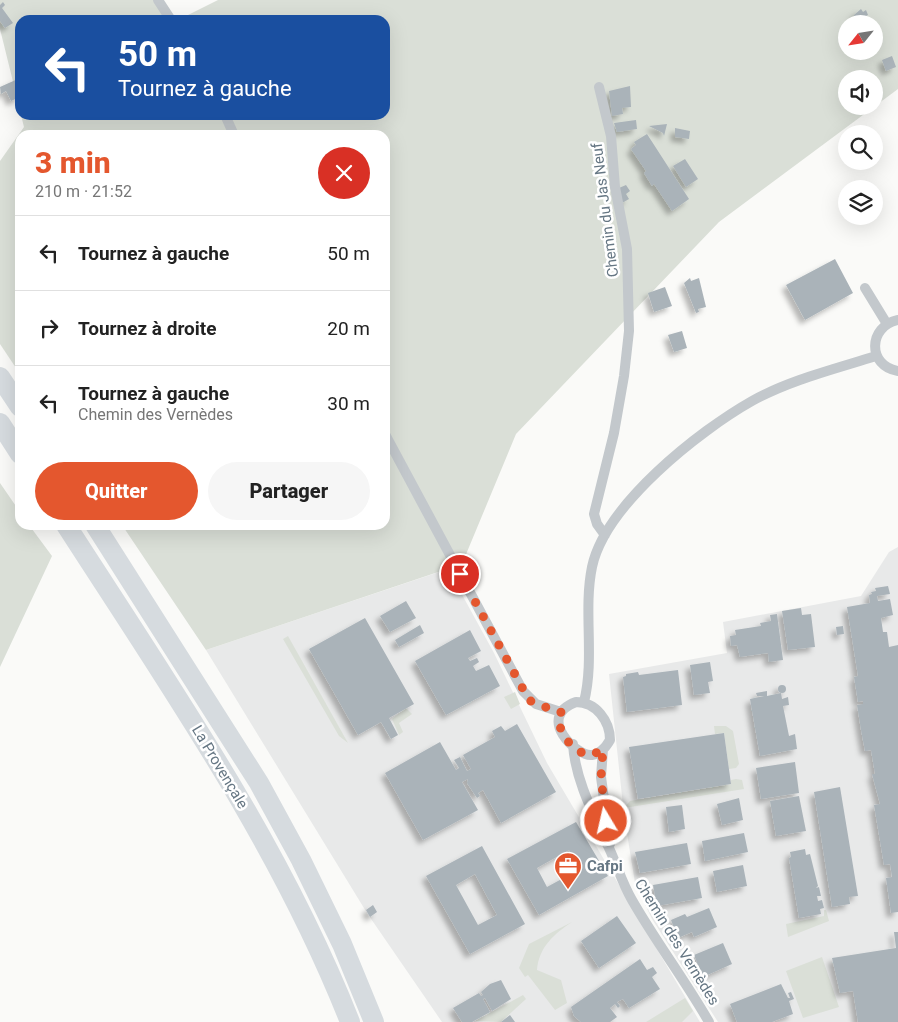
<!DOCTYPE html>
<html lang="fr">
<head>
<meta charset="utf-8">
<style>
  :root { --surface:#fff; --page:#f6f6f6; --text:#222; --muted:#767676; --line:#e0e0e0; --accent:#e4572e }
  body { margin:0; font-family:Roboto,sans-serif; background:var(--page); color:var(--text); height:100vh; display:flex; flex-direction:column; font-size:19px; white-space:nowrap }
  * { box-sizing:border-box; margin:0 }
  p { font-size:16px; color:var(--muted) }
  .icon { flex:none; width:28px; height:28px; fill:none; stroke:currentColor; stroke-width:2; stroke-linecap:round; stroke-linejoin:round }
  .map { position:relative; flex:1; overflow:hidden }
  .side { position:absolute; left:15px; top:130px; width:375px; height:400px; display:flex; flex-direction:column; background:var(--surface); border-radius:15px; box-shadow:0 5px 20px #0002 }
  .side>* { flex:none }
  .hud { position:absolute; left:15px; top:15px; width:375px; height:105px; border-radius:15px; box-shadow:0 5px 20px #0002; background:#1a4fa0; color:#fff; overflow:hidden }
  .needle { width:32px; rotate:240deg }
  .fabs { position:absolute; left:838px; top:15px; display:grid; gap:10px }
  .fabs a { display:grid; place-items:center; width:45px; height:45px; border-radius:50%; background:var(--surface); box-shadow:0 5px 20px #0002; font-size:25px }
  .pin { position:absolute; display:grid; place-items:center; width:42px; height:42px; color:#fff; margin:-21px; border:2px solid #fff; border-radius:50%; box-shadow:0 1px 5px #0007 }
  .me { position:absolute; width:55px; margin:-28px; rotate:351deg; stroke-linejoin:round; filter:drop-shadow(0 0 4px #0008) }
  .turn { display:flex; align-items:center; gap:18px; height:105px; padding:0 20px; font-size:22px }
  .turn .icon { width:65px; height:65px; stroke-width:2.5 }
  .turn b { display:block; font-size:35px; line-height:42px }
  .round { display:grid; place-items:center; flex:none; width:52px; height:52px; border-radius:26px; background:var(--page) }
  .summary { display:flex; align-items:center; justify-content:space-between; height:85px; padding:0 20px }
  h1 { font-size:30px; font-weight:800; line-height:38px; color:var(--accent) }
  .cta { display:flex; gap:10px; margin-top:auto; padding:10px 20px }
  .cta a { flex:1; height:58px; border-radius:30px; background:var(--accent); color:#fff; font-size:20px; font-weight:800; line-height:58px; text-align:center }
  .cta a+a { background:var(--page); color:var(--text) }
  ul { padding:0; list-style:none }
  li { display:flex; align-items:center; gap:15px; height:75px; padding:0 20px; border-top:1px solid var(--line) }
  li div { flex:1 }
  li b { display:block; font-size:19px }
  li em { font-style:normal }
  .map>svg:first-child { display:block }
</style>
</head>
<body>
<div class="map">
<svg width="898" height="1022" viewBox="0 0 898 1022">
  <defs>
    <filter id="shadow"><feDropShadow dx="-4.5" dy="4.5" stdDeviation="2.5" flood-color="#0004"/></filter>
  </defs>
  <rect width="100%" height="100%" fill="#fafaf8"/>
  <path fill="#e8e9e9" d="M 898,547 L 898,1022 L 718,1022 L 652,919 L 635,883 L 624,815 L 609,674 L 727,653 L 723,622 L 861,596 L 889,552 Z
    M 448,569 L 494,653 L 547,763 L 700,1022 L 442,1022 L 367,913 L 206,650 Z"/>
  <path fill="#dadfd7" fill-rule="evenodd" d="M 0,0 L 156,0 L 169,20 L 20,20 L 20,110 L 0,29 Z
    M 218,0 L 898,0 L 898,89 L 719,222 L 516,434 L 462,564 L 206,650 L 122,525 L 385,525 L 385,135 L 20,135 L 20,374 L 0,344 L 0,161 L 24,127 L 21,115 L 385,115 L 385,20 L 178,20 ZM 846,24 L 874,24 L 874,51 L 846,51 ZM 846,79 L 874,79 L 874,106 L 846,106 Z
    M 0,483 L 20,512 L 20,525 L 29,525 L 52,556 L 0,667 Z
    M 288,636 L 348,743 L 339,736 L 283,639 Z
    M 515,692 L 520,704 L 511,709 L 504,697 Z
    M 406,708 L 412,714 L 399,723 L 403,732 L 399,735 L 392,719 Z
    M 714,726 L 726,726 L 733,731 L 739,764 L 736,768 L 729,769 L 724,733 L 715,734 Z
    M 736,779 L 742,780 L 744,789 L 624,808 L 630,801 L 731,784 L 731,780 Z
    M 824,910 L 826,910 L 829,921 L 788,937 L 786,924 L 824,916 Z
    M 572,922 C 554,934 539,947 537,970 L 561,980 L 567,1003 L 555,1010 L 528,975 L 525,977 L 519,968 L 529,944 Z
    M 822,957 L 839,1007 L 803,1018 L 786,971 Z
    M 523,995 L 526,999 L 501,1022 L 475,1021 Z
    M 685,998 L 693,1011 L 682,1022 L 646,1022 Z"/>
  <path fill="#aab3b9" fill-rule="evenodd" filter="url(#shadow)" d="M 3,2 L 5,5 L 2,8 L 13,23 L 5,28 L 0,21 L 0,5 Z
    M 861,9 L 863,12 L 866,10 L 868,15 L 856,20 L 854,15 Z
    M 892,56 L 896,67 L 886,71 L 882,60 Z
    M 20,78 L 20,97 L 11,101 L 6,91 L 1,94 L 0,87 Z
    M 630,86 L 631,107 L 622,108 L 623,114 L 612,116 L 609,91 Z
    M 636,120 L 637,129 L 617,132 L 614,123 Z
    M 667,124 L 664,136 L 663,133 L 649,126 Z
    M 675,128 L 690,131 L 689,139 L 675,137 Z
    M 647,134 L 689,199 L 672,211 L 654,184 L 652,186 L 644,173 L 646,171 L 631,149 L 636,145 L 634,142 Z
    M 685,159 L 698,179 L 686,187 L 673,166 Z
    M 626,185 L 630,191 L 626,194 L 629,199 L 622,203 L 619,188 Z
    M 835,259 L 853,293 L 805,320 L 786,285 Z
    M 690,278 L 691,281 L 699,278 L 706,307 L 698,309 L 699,312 L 696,313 L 684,283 Z
    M 665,287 L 672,306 L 654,312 L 648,293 Z
    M 682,331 L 687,348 L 674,352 L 668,335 Z
    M 888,586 L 890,594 L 877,596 L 878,601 L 890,599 L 893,615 L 881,618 L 883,632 L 887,632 L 889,647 L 898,645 L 898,912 L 891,913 L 886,878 L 892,877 L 890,864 L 884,865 L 874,805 L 880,804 L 872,774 L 875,774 L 871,750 L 865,751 L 861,730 L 857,705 L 863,704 L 863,701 L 858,702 L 854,677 L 858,676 L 847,607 L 870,603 L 869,595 L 872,594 L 871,592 L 876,591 L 875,588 Z
    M 406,601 L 416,618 L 390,632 L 380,616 Z
    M 801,608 L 802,615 L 811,614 L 815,647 L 788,650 L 782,611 Z
    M 777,614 L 783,660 L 769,662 L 768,653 L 740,657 L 737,645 L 731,646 L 730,636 L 736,635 L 735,630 L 761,626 L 760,623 L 771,621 L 770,615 Z
    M 365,618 L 414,704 L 389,718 L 398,735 L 391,739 L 381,722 L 358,735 L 309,649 Z
    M 420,625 L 424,633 L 399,647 L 395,640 Z
    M 843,626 L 844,634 L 837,635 L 836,627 Z
    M 470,630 L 481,651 L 468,658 L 470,661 L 477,658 L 479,662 L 473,666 L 476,671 L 489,665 L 500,686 L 446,715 L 415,661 Z
    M 710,662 L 713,681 L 708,682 L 710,693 L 694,695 L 690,665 Z
    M 678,670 L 682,705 L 627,712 L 623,677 L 626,676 L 626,674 L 638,672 L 639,675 Z
    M778 689a4 4 0 1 1 8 0a4 4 0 1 1-8 0Z
    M 767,691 L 767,696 L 781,693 L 782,699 L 788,697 L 789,705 L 783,706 L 789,736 L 795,734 L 797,749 L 760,756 L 750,699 L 764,696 L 757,696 L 756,693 Z
    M 517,724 L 556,792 L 501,823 L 483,790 L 478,793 L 480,796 L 477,798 L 467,783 L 468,779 L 462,782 L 478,810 L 423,840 L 385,773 L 440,742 L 456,770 L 459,768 L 454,760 L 460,757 L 467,771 L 471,769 L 463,755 L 495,737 L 492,731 L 501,726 L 505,731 Z
    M 724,733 L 731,784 L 638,799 L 629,747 Z
    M 795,762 L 799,793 L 761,799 L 756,768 Z
    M 840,787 L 858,896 L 849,897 L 850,904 L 832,907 L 814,792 Z
    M 799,796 L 806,831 L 776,836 L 770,801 Z
    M 739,798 L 743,820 L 722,825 L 717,804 Z
    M 682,805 L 685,829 L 669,832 L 666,807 Z
    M 576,822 L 608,876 L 539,915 L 507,859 ZM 569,850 L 580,869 L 547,887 L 537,868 Z
    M 744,833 L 748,852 L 705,861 L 702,841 Z
    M 687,843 L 691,864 L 640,873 L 635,852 Z
    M 482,846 L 525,924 L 470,954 L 426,876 ZM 475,874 L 497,915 L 478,925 L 456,885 Z
    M 805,849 L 806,855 L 810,854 L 818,886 L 816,888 L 819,887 L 821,896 L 817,896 L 818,901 L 822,900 L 824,908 L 820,909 L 821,914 L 799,918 L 789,858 L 791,857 L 790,852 Z
    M 743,865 L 747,886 L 717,892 L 713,871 Z
    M 698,877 L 702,898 L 657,906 L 653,885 Z
    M 373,905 L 377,912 L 370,917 L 366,910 Z
    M 709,908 L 717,927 L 694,937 L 692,932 L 678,938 L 671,920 L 685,914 L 687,917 Z
    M 617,916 L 636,943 L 599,968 L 581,941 Z
    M 894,932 L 898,932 L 898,1022 L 858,1022 L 853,991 L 840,993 L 832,958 L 896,948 Z
    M 723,943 L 732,964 L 703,977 L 694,955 Z
    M 640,959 L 647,970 L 653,967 L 657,973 L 652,977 L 660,989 L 629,1008 L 623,999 L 617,1002 L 620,1006 L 618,1008 L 615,1004 L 610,1008 L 617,1017 L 610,1022 L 581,1022 L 574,1016 L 571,1007 Z
    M 501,980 L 511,999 L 492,1011 L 485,998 L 483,999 L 490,1012 L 472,1022 L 462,1022 L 453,1008 L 479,993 L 481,996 L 483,995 L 481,992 L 490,984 Z
    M 781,984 L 788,998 L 790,998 L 788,993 L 791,992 L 794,999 L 789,1001 L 793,1014 L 772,1022 L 737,1022 L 730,1004 Z
    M 510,1015 L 515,1022 L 501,1022 Z"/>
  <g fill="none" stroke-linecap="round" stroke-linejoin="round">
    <path stroke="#c3c8cc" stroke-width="10" d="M 158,0 L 171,20
      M 599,87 L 611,136 L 615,187 L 627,249 L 629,331 L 624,376 L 614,433 L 594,514 L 597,524 L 605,535
      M 225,115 L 234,135
      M 865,288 L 887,324
      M 898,320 C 868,326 867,366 898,371
      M 385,434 L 523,691 L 536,704 L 561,712
      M 576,702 C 596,702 610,721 610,740 C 606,747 600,754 592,755 C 577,757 535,717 576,702 Z
      M 584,702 C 595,658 583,611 592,567 C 605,505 699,431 752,401 C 790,380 835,369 876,356
      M 573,744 C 575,780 594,815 609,848 C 617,865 622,883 632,900 C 656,942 685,980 709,1022
      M 603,749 L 601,777 L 610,844"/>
    <path stroke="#d6dbdf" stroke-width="20" d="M 0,377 L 20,407
      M 0,423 L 20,454
      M 66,525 C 169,685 280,844 350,1022
      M 95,525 L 259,783 L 301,860 L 342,944 L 374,1022"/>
  </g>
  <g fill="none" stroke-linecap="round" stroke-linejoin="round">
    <path stroke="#e4572e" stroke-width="9" stroke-dasharray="0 16.2" d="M 460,574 L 529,700 L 536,704 L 561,712 C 553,729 574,755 592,755 L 603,749 L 601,777 L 606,821"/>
  </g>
  <defs>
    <g id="office-pin" transform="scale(1.4375)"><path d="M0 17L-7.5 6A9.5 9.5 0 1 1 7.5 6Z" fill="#e4572e" stroke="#fff"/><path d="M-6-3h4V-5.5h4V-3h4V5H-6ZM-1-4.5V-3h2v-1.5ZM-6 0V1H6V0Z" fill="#fff"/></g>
  </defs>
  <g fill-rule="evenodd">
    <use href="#office-pin" x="568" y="866"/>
  </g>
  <g text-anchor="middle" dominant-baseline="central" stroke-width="5" stroke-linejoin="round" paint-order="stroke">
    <g font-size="15" fill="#657683" stroke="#fff">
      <text transform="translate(605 210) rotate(-97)">Chemin du Jas Neuf</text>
      <text transform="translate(220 767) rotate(59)">La Provençale</text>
      <text transform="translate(677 942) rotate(58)">Chemin des Vernèdes</text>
    </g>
    <g font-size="15" font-weight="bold" fill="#657683" stroke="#fff" text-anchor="start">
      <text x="587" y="866">Cafpi</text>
    </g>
  </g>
</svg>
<div class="fabs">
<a><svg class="needle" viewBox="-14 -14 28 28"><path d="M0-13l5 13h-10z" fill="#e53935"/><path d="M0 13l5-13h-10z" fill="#767676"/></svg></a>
<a><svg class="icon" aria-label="sound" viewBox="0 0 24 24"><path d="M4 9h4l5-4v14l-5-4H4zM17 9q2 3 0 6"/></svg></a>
<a><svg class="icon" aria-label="search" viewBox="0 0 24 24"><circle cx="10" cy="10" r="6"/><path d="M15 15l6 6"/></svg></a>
<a><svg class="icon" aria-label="layers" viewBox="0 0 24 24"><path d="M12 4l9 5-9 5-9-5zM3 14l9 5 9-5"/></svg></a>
</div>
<div class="pin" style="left:460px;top:574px;background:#d93025"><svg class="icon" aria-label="arrive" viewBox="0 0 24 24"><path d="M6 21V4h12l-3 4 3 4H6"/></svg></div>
<svg class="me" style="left:606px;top:821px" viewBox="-20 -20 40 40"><circle r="17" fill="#e4572e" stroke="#fff" stroke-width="3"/><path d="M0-11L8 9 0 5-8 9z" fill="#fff"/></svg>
<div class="hud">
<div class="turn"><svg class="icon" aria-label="left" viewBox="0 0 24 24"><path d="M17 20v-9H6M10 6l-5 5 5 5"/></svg><div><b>50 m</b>Tournez à gauche</div></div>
</div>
<section class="side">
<div class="summary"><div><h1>3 min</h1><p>210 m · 21:52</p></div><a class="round" style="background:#d93025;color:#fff"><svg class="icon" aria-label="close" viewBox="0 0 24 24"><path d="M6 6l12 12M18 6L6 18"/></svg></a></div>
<ul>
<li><svg class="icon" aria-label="left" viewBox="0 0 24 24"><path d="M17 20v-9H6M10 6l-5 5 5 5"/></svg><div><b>Tournez à gauche</b></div><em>50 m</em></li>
<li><svg class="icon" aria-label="right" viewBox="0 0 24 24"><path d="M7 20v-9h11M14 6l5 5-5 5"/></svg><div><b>Tournez à droite</b></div><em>20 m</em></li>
<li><svg class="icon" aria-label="left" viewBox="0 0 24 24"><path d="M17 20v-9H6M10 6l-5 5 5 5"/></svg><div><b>Tournez à gauche</b><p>Chemin des Vernèdes</p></div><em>30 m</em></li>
</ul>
<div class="cta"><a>Quitter</a><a>Partager</a></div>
</section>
</div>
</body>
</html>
